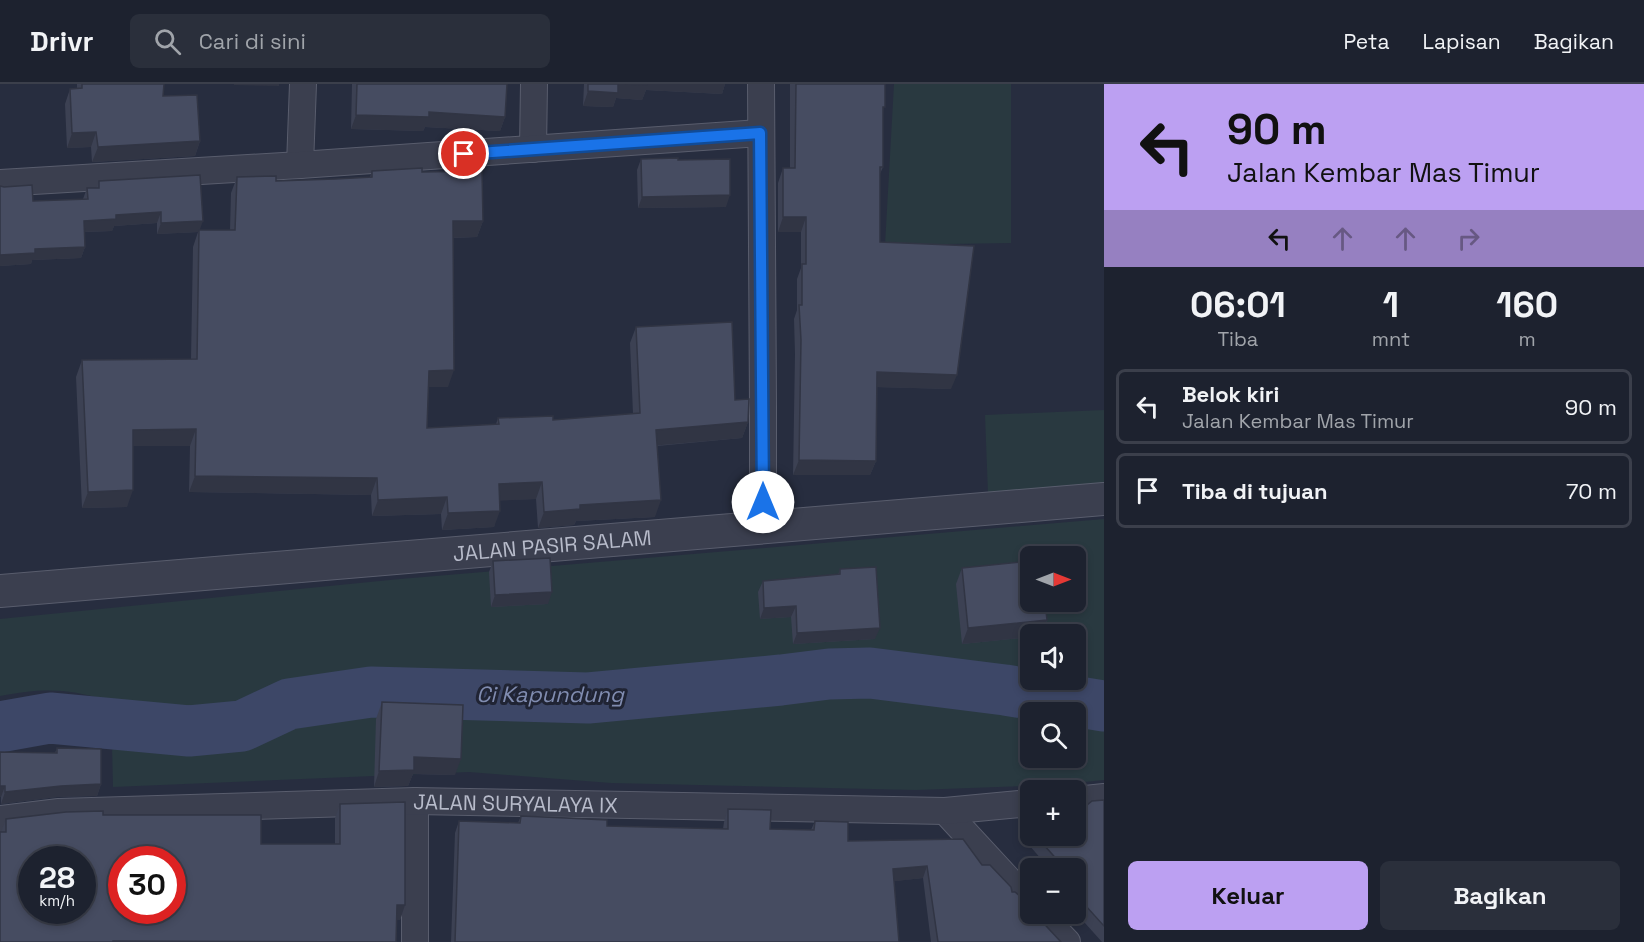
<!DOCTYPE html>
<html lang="id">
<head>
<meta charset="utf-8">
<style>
  :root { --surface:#1d222f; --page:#2a2f3b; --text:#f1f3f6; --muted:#a0a4aa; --line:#3b3f4b; --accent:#bca0f2 }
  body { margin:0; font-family:"Space Grotesk",sans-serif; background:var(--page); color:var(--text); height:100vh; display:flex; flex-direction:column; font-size:22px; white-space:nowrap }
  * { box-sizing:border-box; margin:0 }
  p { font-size:20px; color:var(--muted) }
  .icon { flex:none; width:33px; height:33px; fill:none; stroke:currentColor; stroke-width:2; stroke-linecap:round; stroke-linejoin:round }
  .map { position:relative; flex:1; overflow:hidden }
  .drawer { display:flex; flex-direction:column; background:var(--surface); width:540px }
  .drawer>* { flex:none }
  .hud { background:#bca0f2; color:#111; overflow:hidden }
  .needle { width:39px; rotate:90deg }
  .fabs { position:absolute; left:1020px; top:462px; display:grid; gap:12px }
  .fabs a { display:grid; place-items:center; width:66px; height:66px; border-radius:9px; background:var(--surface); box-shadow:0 3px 9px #0003,0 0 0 2px var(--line); font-size:30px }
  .speed { position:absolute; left:18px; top:762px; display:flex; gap:12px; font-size:30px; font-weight:700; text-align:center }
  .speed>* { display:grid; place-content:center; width:78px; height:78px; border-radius:50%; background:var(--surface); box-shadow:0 3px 9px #0003,0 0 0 2px var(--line); line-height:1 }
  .speed small { font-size:15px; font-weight:400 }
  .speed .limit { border:9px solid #d22; background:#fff; color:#111 }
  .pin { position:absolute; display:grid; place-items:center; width:51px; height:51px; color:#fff; margin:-26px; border:3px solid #fff; border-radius:50%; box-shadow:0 2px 6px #0007 }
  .me { position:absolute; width:66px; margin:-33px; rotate:0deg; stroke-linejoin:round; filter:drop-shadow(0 0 4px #0008) }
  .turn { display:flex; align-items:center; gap:21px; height:126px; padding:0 24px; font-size:27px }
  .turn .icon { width:78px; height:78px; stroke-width:2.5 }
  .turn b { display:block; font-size:42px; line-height:51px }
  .lanes { display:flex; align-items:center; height:57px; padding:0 24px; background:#0003; justify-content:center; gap:30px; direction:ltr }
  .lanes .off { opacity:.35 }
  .eta { display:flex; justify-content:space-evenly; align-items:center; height:102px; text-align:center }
  .eta b { font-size:36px; font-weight:600; line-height:42px }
  .primary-button { display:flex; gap:12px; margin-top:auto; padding:12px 24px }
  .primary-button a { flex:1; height:69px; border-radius:9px; background:var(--accent); color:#111; font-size:24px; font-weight:600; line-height:69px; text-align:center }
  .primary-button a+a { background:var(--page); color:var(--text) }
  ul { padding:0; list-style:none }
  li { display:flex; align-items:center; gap:18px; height:75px; margin:0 12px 9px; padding:0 12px; border:3px solid var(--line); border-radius:9px }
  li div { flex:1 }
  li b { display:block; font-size:22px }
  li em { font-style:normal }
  header { display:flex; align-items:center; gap:36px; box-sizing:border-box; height:84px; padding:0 30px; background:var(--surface); border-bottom:2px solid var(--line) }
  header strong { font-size:28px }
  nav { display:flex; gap:33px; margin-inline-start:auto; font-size:21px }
  .search { width:420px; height:54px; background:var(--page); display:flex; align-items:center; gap:15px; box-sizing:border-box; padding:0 21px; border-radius:9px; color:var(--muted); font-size:22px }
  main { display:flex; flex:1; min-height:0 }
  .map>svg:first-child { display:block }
</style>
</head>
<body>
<header>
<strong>Drivr</strong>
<div class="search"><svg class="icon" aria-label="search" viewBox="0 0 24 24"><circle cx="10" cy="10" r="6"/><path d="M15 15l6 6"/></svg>Cari di sini</div>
<nav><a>Peta</a><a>Lapisan</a><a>Bagikan</a></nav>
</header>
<main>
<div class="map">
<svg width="1104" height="858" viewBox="0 0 1104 858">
  <rect width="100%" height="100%" fill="#272d3f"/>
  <path fill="#293940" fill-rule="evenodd" d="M 894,0 L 1011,0 L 1011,159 L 885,161 Z
    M 1104,326 L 1104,399 L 988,410 L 985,331 Z
    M 1104,435 L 1104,696 L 1055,701 L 916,706 L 611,699 L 469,688 L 113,703 L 112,662 L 106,616 C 67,604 41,604 0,612 L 0,535 L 400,495 ZM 1030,472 L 1076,472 L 1076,518 L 1030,518 ZM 1030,550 L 1076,550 L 1076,596 L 1030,596 ZM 1030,628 L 1076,628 L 1076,674 L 1030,674 Z"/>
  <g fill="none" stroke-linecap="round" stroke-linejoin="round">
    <path stroke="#3d4767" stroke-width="51" d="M 0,643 L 50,634 L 189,647 L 242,642 L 289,620 L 371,608 L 588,614 L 781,596 L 829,590 L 870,589 L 1005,606 L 1104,622"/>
    <g stroke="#595d6d" stroke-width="28">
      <g id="minor">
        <path d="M 533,65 L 534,0"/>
        <path d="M 300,81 L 303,0"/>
        <path d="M 0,99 L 300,81 L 760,49"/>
        <path d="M 760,445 L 763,418 L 763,322 L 761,0"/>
        <path d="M 1076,716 L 1104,713"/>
        <path d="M 415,717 L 415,858"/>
        <path d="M 945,727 L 1030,819"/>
        <path id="s1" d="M 0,735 L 59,728 L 415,717 L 945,727 L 1030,719"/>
        <path d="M 1040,830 L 1067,858"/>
      </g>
    </g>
    <g stroke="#595d6d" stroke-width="34">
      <g id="tertiary">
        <path id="s2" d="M 0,507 L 1104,415"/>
      </g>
    </g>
    <use href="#minor" stroke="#3b3f4f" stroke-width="26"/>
    <use href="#tertiary" stroke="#3b3f4f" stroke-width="32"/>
  </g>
  <path fill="#3c4153" d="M 77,0 L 164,0 L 163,12 L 200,57 L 195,72 L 92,78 L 91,63 L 67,64 L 65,20 L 70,5 L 77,5 Z
    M 352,0 L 507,0 L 505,33 L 500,47 L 425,43 L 423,47 L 351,45 Z
    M 584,0 L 725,0 L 722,10 L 646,6 L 642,16 L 616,14 L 613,23 L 583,22 Z
    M 790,0 L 885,0 L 883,31 L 883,83 L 880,90 L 880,158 L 951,305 L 877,303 L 876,377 L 870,391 L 793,391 L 795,270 L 794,235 L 797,226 L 797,195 L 801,184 L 801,148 L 778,148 L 778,99 L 783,84 L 790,84 Z
    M 641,75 L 678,76 L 726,123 L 638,124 L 637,86 Z
    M 372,87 L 422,88 L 483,137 L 477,153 L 453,154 L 448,303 L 428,303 L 427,344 L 496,340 L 498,334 L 553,336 L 633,330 L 630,259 L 636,243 L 735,316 L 748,338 L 742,354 L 657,362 L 655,433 L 576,437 L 574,441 L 538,444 L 536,415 L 500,416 L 494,443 L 442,446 L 441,430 L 372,432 L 371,411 L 189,408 L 190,362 L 133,362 L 127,423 L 82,424 L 76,293 L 82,276 L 191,275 L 193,163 L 198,148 L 157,150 L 157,139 L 114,142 L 112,147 L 85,148 L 85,163 L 81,174 L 32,176 L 31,180 L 0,182 L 0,102 L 33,117 L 83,115 L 87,104 L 96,104 L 99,97 L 200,146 L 230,146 L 231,109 L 237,93 L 276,97 L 335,95 L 370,93 Z
    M 493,477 L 548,520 L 491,523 L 489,488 Z
    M 962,484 L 1047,536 L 1041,550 L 1030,550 L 1030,553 L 962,560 L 956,500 Z
    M 840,485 L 875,555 L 793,560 L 791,533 L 760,535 L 758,508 L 763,497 L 838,491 Z
    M 382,618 L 455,691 L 413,690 L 408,702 L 374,703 L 376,635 Z
    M 57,664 L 101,700 L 97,712 L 57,713 L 1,720 L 1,713 L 0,713 L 0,668 L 55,669 Z
    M 1104,716 L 1104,858 L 1102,858 L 1076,829 L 1076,784 L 1049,784 L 1022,753 L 1027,740 L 1030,737 L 1030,752 L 1076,752 L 1081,726 Z
    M 340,720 L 405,821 L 400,836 L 1,748 L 6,735 L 103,731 L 261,760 L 335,760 L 335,734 Z
    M 728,725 L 770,745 L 811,746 L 815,737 L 848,757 L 982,781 L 1012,808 L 1030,830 L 1061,858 L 931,858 L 923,794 L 894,797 L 899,858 L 451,858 L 455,749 L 459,737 L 518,739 L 521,732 L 607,742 L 723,745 L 724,738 Z"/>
  <path fill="#313544" d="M 234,0 L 279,0 L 279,2 L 234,1 Z
    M 618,0 L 725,0 L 722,10 L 646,6 L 642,16 L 616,14 L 613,23 L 583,22 L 588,7 Z
    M 429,28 L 505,33 L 500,47 L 425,43 L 423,47 L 351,45 L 356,31 Z
    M 96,48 L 91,63 L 67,64 L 72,49 Z
    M 200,57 L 195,72 L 92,78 L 98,63 Z
    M 730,111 L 726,123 L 638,124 L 642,113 Z
    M 161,128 L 157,139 L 114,142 L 112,147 L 80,148 L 84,137 L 116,131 Z
    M 783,133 L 806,133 L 801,148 L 778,148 Z
    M 203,137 L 199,148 L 157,150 L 161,139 Z
    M 453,137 L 483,137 L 477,153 L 447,154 Z
    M 85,163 L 81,174 L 32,176 L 31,180 L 0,182 L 0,171 L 35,165 Z
    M 454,286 L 448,303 L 423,303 L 429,287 Z
    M 877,288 L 957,291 L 951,305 L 872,303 Z
    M 748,338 L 742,354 L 650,362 L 656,346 Z
    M 196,345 L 190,362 L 127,362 L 133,346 Z
    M 799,376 L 876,377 L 870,391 L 793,391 Z
    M 195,392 L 377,394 L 371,411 L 189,408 Z
    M 542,398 L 536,415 L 493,417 L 499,400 Z
    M 133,406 L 127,423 L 82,424 L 88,408 Z
    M 447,413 L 441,430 L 372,432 L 378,416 Z
    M 661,416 L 655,433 L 576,437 L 574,441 L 538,444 L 544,428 L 580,421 Z
    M 500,427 L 494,443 L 442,446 L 448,429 Z
    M 552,508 L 548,520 L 491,523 L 495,511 Z
    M 796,522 L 791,533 L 760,535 L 764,524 Z
    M 1047,536 L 1041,550 L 1030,550 L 1030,553 L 962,560 L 968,544 Z
    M 880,544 L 875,555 L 793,560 L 797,549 Z
    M 414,673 L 461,675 L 455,691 L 413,690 L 408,702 L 374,703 L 379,687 Z
    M 101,700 L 97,712 L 57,713 L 1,720 L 5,708 L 61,702 Z
    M 0,702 L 5,702 L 1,713 L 0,713 Z
    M 927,782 L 923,794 L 888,798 L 893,785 Z
    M 397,821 L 405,821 L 400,836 L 391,835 Z"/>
  <path fill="#464c61" stroke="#313544" stroke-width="1.5" fill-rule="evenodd" d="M 82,0 L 164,0 L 163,12 L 197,11 L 200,57 L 98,63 L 96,48 L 72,49 L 70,5 L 82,4 Z
    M 357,0 L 507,0 L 505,33 L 429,28 L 429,33 L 356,31 Z
    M 588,0 L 618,0 L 618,9 L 588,7 Z
    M 624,0 L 647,0 L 647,1 Z
    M 796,0 L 885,0 L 885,23 L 883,23 L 883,83 L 880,83 L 880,158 L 974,162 L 957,291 L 877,288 L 876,377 L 799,376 L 801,256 L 799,221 L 802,221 L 802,180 L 806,180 L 806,133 L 783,133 L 783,84 L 795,84 Z
    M 678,74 L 678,76 L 730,75 L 730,111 L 642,113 L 641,75 Z
    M 422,84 L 422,88 L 482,87 L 483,137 L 453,137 L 454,286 L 429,287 L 427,344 L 499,340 L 498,334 L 553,332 L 553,336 L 640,329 L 636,243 L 732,238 L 735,316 L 749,315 L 748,338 L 656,346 L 661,416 L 580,421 L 580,425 L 544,428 L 542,398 L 499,400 L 500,427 L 448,429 L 447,413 L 378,416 L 377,394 L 195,392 L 196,345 L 133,346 L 133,406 L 88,408 L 82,276 L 197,275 L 199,146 L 235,146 L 237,93 L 276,92 L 276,97 L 335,95 L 372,93 L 372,87 Z
    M 200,91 L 203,137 L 161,139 L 161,128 L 116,131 L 116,135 L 84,137 L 85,163 L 35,165 L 35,169 L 0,171 L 0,102 L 4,103 L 32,101 L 33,117 L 88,115 L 87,104 L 99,104 L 99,97 Z
    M 550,474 L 552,508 L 495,511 L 493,477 Z
    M 1030,477 L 1030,518 L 1045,518 L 1047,536 L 968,544 L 962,484 Z
    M 876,483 L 880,544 L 797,549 L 796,522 L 764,524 L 763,497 L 840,490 L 840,485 Z
    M 382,618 L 463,621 L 461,675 L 414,673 L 414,686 L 379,687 Z
    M 57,664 L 101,665 L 101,700 L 61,702 L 5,708 L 5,702 L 0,702 L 0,668 L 57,669 Z
    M 1104,716 L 1104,842 L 1076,811 L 1076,806 L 1080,806 L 1076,801 L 1076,784 L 1060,784 L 1055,779 L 1060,779 L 1036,752 L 1076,752 L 1076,720 L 1081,726 L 1092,717 Z
    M 405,718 L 405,821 L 397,821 L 396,858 L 113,857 L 113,858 L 0,858 L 0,748 L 6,748 L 6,735 L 66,728 L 103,727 L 103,731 L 261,731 L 261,760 L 340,760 L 340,720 ZM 32,776 L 82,776 L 82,826 L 32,826 ZM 122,776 L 172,776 L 172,826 L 122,826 Z
    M 728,725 L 771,726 L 770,745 L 814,746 L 815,737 L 848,738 L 848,757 L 963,755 L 982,781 L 990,781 L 1011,803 L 1012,808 L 1015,808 L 1030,821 L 1030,830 L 1035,830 L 1061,858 L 938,858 L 927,782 L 893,785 L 899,858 L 455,858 L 459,737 L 520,739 L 521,732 L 566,734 L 607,736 L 607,742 L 728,745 Z
    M 1030,737 L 1030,745 L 1027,740 Z"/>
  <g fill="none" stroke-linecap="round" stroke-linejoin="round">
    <g stroke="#114b97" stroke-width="15">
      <path id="route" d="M 464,70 L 760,49 L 763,418"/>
    </g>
    <use href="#route" stroke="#1a73e8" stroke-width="10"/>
  </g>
  <g text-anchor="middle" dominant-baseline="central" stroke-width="6" stroke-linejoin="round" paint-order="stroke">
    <g font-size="21" fill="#b7bbca" stroke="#202434">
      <text stroke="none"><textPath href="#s2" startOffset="554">JALAN PASIR SALAM</textPath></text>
      <text stroke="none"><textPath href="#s1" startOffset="516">JALAN SURYALAYA IX</textPath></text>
    </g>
    <g font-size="22" font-style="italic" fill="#808cb0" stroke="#202434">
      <text x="550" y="610">Ci Kapundung</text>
    </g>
  </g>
</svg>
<div class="fabs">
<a><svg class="needle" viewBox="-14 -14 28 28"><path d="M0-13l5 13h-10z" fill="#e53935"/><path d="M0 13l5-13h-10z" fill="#a0a4aa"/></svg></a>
<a><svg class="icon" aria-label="sound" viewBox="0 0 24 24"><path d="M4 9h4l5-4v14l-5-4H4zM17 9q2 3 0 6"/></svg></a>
<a><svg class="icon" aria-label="search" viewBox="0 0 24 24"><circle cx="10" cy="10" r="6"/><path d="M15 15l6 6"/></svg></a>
<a>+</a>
<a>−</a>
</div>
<div class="speed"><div>28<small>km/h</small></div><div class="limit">30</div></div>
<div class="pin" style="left:464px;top:70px;background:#d93025"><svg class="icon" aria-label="arrive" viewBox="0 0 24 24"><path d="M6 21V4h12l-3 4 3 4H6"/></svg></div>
<svg class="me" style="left:763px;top:418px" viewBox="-20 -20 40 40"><circle r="19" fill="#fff"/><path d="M0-13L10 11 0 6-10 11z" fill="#1a73e8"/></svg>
</div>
<section class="drawer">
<div class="hud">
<div class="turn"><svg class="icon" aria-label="left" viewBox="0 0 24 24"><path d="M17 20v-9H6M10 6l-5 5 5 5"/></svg><div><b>90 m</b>Jalan Kembar Mas Timur</div></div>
<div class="lanes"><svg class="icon" aria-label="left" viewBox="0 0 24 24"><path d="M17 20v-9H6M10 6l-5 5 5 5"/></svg><svg class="icon off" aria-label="ahead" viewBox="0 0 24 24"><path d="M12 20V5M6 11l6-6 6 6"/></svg><svg class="icon off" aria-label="ahead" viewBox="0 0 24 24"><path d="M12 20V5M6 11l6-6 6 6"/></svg><svg class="icon off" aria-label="right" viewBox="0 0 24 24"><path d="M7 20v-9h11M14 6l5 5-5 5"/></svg></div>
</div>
<div class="eta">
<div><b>06:01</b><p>Tiba</p></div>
<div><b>1</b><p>mnt</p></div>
<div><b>160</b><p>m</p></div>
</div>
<ul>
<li><svg class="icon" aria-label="left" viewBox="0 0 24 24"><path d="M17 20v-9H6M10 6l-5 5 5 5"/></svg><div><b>Belok kiri</b><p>Jalan Kembar Mas Timur</p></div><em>90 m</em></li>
<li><svg class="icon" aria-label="arrive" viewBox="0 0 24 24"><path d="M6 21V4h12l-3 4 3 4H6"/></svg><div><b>Tiba di tujuan</b></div><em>70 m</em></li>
</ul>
<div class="primary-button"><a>Keluar</a><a>Bagikan</a></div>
</section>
</main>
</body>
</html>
